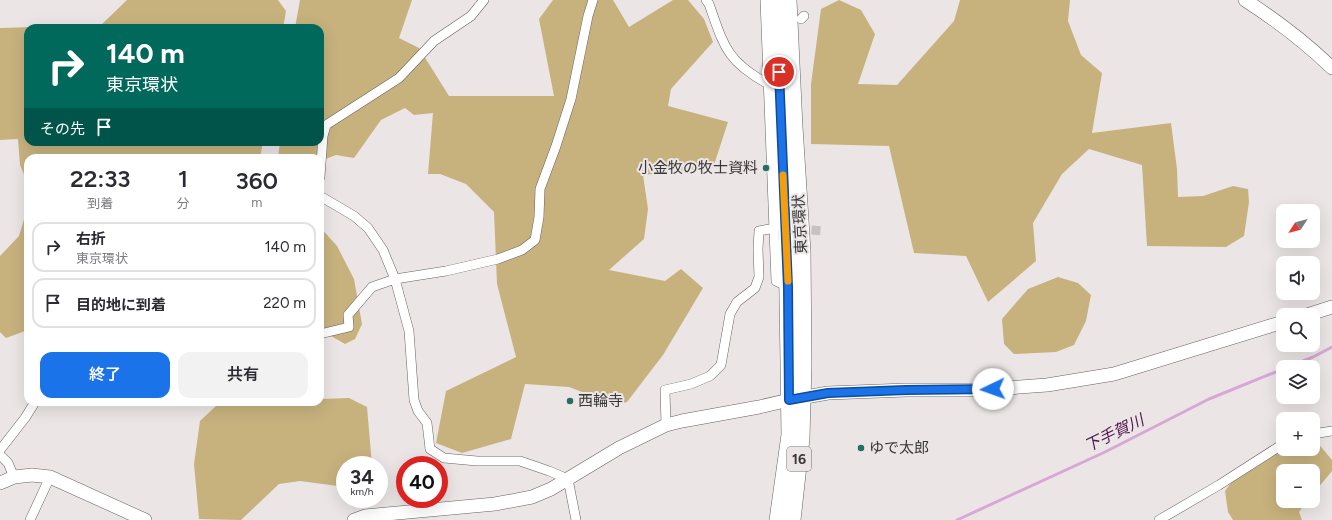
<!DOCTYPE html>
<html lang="ja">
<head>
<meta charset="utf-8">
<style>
  :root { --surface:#fff; --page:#f2f2f3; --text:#2b2b33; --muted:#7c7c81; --line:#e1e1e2; --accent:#1a73e8 }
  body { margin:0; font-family:Figtree,"Noto Sans JP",sans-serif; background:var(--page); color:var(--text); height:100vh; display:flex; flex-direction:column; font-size:15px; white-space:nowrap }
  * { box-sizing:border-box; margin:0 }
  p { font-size:13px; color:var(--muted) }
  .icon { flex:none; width:22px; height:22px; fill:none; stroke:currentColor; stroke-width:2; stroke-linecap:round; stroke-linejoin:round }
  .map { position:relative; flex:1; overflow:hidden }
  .drawer { position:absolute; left:24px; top:154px; width:300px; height:252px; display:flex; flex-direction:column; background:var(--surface); border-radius:12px; box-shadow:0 4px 16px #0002 }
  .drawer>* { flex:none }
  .top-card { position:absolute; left:24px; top:24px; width:300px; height:122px; border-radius:12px; box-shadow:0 4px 16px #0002; background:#00695c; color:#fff; overflow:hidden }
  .needle { width:26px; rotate:234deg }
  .controls { position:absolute; left:1276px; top:204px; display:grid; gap:8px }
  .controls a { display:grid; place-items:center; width:44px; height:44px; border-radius:8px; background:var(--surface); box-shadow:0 4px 16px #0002; font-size:20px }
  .speed { position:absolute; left:336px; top:456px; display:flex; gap:8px; font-size:20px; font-weight:700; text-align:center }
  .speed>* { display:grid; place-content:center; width:52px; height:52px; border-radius:50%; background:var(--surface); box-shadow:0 4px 16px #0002; line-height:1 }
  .speed small { font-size:10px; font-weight:400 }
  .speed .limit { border:6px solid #d22; background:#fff; color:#111 }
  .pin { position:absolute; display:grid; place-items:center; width:34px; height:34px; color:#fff; margin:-17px; border:2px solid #fff; border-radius:50%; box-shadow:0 1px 4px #0007 }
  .me { position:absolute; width:44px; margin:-22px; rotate:267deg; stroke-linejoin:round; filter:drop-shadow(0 0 3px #0008) }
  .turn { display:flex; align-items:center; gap:14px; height:84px; padding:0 16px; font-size:18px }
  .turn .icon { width:52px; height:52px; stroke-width:2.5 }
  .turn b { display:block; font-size:28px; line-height:34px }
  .then { display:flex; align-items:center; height:38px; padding:0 16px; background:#0003; gap:8px; font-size:15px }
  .eta { display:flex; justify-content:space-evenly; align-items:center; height:68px; text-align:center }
  .eta b { font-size:24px; font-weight:600; line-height:28px }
  .cta { display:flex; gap:8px; margin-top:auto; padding:8px 16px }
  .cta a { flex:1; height:46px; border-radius:12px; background:var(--accent); color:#fff; font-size:16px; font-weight:600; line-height:46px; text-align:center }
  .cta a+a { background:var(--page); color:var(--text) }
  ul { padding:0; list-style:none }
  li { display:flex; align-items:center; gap:12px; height:50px; margin:0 8px 6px; padding:0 8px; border:2px solid var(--line); border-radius:12px }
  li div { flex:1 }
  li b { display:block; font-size:15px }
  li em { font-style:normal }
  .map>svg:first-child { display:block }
</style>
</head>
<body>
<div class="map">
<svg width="1332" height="520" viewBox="0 0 1332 520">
  <rect width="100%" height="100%" fill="#ebe6e5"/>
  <path fill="#c7b27e" d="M 127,0 L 278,0 L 286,11 L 283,28 L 28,28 L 28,142 L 263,142 L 260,158 L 28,158 L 28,184 L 20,165 L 18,139 L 0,140 L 0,28 L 101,25 Z
    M 300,0 L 412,0 L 399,38 L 419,48 L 449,96 L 554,96 L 539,19 L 553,0 L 613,0 L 629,27 L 673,0 L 688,0 L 704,19 L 713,42 L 671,89 L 668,106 L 728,122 L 713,168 L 643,175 L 648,209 L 644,239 L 609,270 L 665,281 L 681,269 L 703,288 L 663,355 L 627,402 L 616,405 L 569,387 L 525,384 L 511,439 L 462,453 L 436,443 L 446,391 L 516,357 L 497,284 L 494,212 L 466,184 L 440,174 L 428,174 L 433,113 L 414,115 L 405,108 L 381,120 L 354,158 L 336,155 L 320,161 L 320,158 L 278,158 L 280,142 L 320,142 L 320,28 L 295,28 Z
    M 839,0 L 861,10 L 875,34 L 858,84 L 897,85 L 954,21 L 960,0 L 1070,0 L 1068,21 L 1081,55 L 1102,73 L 1092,133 L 1171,123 L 1177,169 L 1178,197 L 1203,196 L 1233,186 L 1248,189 L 1249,202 L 1244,236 L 1226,247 L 1147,246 L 1142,165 L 1089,149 L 1062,174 L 1033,223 L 1036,261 L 988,302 L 966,256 L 914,253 L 889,146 L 811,144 L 811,84 L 821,9 Z
    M 28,206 L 28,330 L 6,338 L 0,332 L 0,256 L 19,236 Z
    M 320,227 L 337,246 L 354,279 L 362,324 L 355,339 L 345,344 L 322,331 L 320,329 Z
    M 1058,277 L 1078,283 L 1091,295 L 1086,321 L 1074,345 L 1056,352 L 1014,354 L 1004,344 L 1002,319 L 1028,289 Z
    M 349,398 L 367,407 L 372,465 L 345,465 L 345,487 L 300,481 L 279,484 L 241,520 L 199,519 L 194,464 L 200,421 L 217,405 L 249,402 L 320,402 L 320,399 Z
    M 1283,438 L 1283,449 L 1313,449 L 1313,441 L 1317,442 L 1332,460 L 1332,471 L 1313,494 L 1313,471 L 1283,471 L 1283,501 L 1307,501 L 1299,512 L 1302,520 L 1233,520 L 1228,512 L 1225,491 L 1246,462 Z"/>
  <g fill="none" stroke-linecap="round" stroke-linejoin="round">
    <path stroke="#d9a7d6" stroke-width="3" d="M 1288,367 L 1313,357 L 1332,347
      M 957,520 L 1105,452 L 1209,399 L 1283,369"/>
    <path stroke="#c7c3c2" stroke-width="9" stroke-dasharray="9 4.5" stroke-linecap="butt" d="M 798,229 L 823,231"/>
    <g stroke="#666161" stroke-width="10">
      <path id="street" d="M 706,0 L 709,4 C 724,46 726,61 768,84
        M 765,0 L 776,281 L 788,287
        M 801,19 L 804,16
        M 320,177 L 323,136 L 326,125 L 399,78 L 434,41 L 471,16 L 484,0
        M 320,196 L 354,216 L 368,228 L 383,250 L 395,279 L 409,331 L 414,400 L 418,411 L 427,423 L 430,449 L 444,458 L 477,461 L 520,461 L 549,471 L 568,479 L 576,520
        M 320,334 L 349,327 L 348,315 L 372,287 L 395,279 L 446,271 L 498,259 L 522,250 L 535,240 L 539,217 L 540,189 L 556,146 L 571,99 L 588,16 L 593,0
        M 666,425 L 665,390 L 691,384 L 710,376 L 721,365 L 730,314 L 737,302 L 755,288 L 759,277 L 758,249 L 759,231 L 775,228
        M 1313,434 L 1332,431
        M 0,450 L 25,418 L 35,402
        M 0,455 L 8,463 L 14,477
        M 30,520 L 50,477
        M 1159,520 L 1219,485 L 1283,444"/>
    </g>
    <g stroke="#666161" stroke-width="14">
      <path id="secondary" d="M 1245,0 C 1276,20 1305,42 1332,68
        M 1307,315 L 1332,307
        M 0,483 L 14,477 L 32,475 L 50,477 L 145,520
        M 354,520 L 365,516 L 495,504 L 532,497 L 551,489 L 619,448 L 666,425 L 682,421 L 759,407 L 789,400 L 828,393 L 906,390 L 979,390 L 1047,385 L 1114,374 L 1283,322"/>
    </g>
    <g stroke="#666161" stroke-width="18">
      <path id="highway" d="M 775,0 L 787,237 L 789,362 L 790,435 L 778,520
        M 788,0 L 794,127 L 802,251 L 803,364 L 801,438 L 792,520"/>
    </g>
    <use href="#street" stroke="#fff" stroke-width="9"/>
    <use href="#secondary" stroke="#fff" stroke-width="13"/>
    <use href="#highway" stroke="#fff" stroke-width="17"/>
  </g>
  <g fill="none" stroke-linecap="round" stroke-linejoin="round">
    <g stroke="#114b97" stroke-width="10">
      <path id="route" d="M 779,72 L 788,287 L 789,400 L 828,393 L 906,390 L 993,389"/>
    </g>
    <use href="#route" stroke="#1a73e8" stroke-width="7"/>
    <path stroke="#f59e0b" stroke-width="7" d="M 783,175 L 788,281"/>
  </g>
  <g fill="#296e61" stroke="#ebe6e5" stroke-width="1.5">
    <circle cx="766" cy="168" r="4"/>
    <circle cx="570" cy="401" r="4"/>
    <circle cx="861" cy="448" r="4"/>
  </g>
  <g text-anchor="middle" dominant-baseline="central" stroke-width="4" stroke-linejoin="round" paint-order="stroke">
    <rect fill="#ebe6e5" stroke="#6e6b6a" stroke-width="1" x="787" y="447" width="24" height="24" rx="3"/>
    <g font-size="14" font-weight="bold" fill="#383636">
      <text x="799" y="459">16</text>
    </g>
    <g font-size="15" fill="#383636" stroke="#ebe6e5" text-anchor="start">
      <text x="758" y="168" text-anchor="end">小金牧の牧士資料</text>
      <text x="578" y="401">西輪寺</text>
      <text x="869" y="448">ゆで太郎</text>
    </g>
    <g font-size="15" fill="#383636" stroke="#ebe6e5">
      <text transform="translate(800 224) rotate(-93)">東京環状</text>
    </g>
    <g font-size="16" font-style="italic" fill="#521751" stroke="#ebe6e5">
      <text transform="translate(1114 433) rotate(-26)">下手賀川</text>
    </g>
  </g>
</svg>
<div class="controls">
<a><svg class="needle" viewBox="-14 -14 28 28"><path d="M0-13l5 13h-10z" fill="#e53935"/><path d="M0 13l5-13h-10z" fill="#7c7c81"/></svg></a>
<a><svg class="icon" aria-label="sound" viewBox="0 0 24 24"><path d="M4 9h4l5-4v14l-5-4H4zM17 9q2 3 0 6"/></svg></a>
<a><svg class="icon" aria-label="search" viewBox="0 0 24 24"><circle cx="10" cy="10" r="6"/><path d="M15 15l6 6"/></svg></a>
<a><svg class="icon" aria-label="layers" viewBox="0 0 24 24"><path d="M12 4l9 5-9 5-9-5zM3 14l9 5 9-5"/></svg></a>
<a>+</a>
<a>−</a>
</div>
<div class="speed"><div>34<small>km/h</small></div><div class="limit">40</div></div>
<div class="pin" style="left:779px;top:72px;background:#d93025"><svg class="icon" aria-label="arrive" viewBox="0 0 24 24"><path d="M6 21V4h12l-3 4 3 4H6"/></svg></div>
<svg class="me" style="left:993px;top:389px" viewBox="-20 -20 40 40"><circle r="19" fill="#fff"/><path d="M0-13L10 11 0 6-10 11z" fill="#1a73e8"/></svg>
<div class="top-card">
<div class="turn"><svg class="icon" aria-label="right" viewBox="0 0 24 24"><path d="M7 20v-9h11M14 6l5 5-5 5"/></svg><div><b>140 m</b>東京環状</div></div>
<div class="then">その先<svg class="icon" aria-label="arrive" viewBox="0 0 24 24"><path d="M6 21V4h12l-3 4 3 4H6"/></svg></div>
</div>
<section class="drawer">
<div class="eta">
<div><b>22:33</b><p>到着</p></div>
<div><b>1</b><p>分</p></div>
<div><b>360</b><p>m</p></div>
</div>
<ul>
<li><svg class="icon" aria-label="right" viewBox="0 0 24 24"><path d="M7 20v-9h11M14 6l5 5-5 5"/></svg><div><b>右折</b><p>東京環状</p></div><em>140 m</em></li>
<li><svg class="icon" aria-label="arrive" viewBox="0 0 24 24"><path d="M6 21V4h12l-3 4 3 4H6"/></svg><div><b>目的地に到着</b></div><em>220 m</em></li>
</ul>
<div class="cta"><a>終了</a><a>共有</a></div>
</section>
</div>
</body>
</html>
